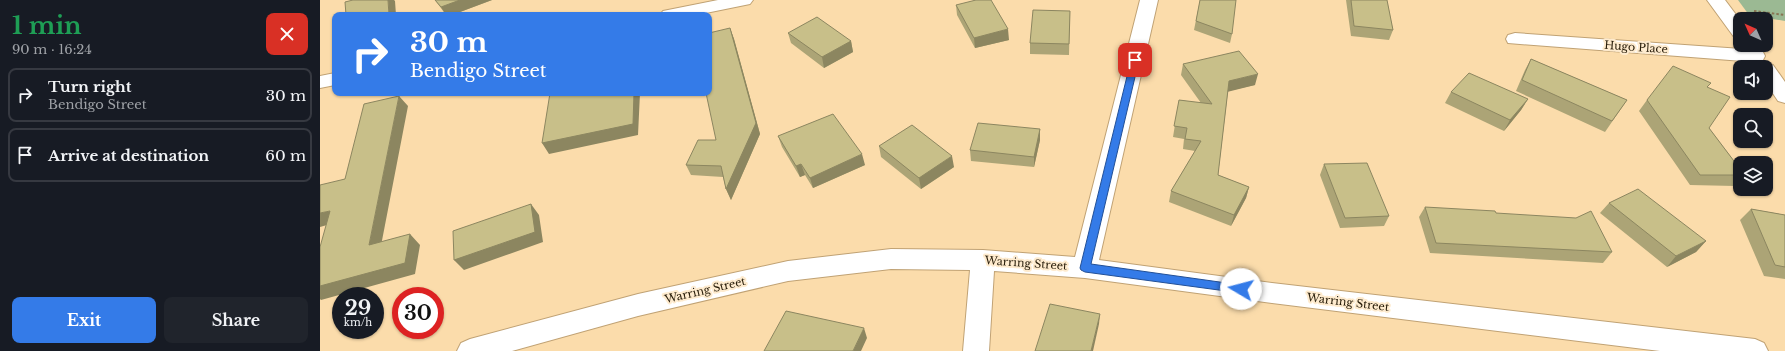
<!DOCTYPE html>
<html lang="en">
<head>
<meta charset="utf-8">
<style>
  :root { --surface:#171b24; --page:#20242c; --text:#f1f3f6; --muted:#9ea1a6; --line:#363941; --accent:#347be8 }
  body { margin:0; font-family:"Libre Baskerville",serif; background:var(--page); color:var(--text); height:100vh; display:flex; flex-direction:column; font-size:15px; white-space:nowrap }
  * { box-sizing:border-box; margin:0 }
  p { font-size:13px; color:var(--muted) }
  .icon { flex:none; width:22px; height:22px; fill:none; stroke:currentColor; stroke-width:2; stroke-linecap:round; stroke-linejoin:round }
  .map { position:relative; flex:1; overflow:hidden }
  .sheet { display:flex; flex-direction:column; background:var(--surface); width:320px }
  .sheet>* { flex:none }
  .hud { position:absolute; left:12px; top:12px; width:380px; height:84px; border-radius:8px; box-shadow:0 1px 3px #0004; background:#347be8; color:#fff; overflow:hidden }
  .needle { width:26px; rotate:315deg }
  .fabs { position:absolute; left:1413px; top:12px; display:grid; gap:8px }
  .fabs a { display:grid; place-items:center; width:40px; height:40px; border-radius:8px; background:var(--surface); box-shadow:0 1px 3px #0004; font-size:20px }
  .speed { position:absolute; left:12px; top:287px; display:flex; gap:8px; font-size:20px; font-weight:700; text-align:center }
  .speed>* { display:grid; place-content:center; width:52px; height:52px; border-radius:50%; background:var(--surface); box-shadow:0 1px 3px #0004; line-height:1 }
  .speed small { font-size:10px; font-weight:400 }
  .speed .limit { border:6px solid #d22; background:#fff; color:#111 }
  .pin { position:absolute; display:grid; place-items:center; width:34px; height:34px; color:#fff; margin:-17px; border-radius:8px; box-shadow:0 2px 6px #0006 }
  .me { position:absolute; width:44px; margin:-22px; rotate:278deg; stroke-linejoin:round; filter:drop-shadow(0 0 3px #0008) }
  .turn { display:flex; align-items:center; gap:14px; height:84px; padding:0 12px; font-size:18px }
  .turn .icon { width:52px; height:52px; stroke-width:2.5 }
  .turn b { display:block; font-size:28px; line-height:34px }
  .round { display:grid; place-items:center; flex:none; width:42px; height:42px; border-radius:8px; background:var(--page) }
  .overview { display:flex; align-items:center; justify-content:space-between; height:68px; padding:0 12px }
  h1 { font-size:24px; font-weight:700; line-height:30px; color:#1e9e55 }
  .action { display:flex; gap:8px; margin-top:auto; padding:8px 12px }
  .action a { flex:1; height:46px; border-radius:8px; background:var(--accent); color:#fff; font-size:16px; font-weight:700; line-height:46px; text-align:center }
  .action a+a { background:var(--page); color:var(--text) }
  ul { padding:0; list-style:none }
  li { display:flex; align-items:center; gap:12px; height:54px; margin:0 8px 6px; padding:0 4px; border:2px solid var(--line); border-radius:8px }
  li div { flex:1 }
  li b { display:block; font-size:15px }
  li em { font-style:normal }
  main { display:flex; flex:1; min-height:0 }
  .map>svg:first-child { display:block }
</style>
</head>
<body>
<main>
<section class="sheet">
<div class="overview"><div><h1>1 min</h1><p>90 m · 16:24</p></div><a class="round" style="background:#d93025;color:#fff"><svg class="icon" aria-label="close" viewBox="0 0 24 24"><path d="M6 6l12 12M18 6L6 18"/></svg></a></div>
<ul>
<li><svg class="icon" aria-label="right" viewBox="0 0 24 24"><path d="M7 20v-9h11M14 6l5 5-5 5"/></svg><div><b>Turn right</b><p>Bendigo Street</p></div><em>30 m</em></li>
<li><svg class="icon" aria-label="arrive" viewBox="0 0 24 24"><path d="M6 21V4h12l-3 4 3 4H6"/></svg><div><b>Arrive at destination</b></div><em>60 m</em></li>
</ul>
<div class="action"><a>Exit</a><a>Share</a></div>
</section>
<div class="map">
<svg width="1465" height="351" viewBox="0 0 1465 351">
  <rect width="100%" height="100%" fill="#fbdcab"/>
  <path fill="#9bb993" d="M 1418,0 L 1465,0 L 1465,21 L 1429,15 Z"/>
  <g fill="none" stroke-linecap="round" stroke-linejoin="round">
    <g stroke="#c0a274" stroke-width="2">
      <path id="minor" d="M 398,0 L 433,0 L 430,4 L 376,15 L 340,15 L 343,11 Z
        M 820,0 L 838,0 L 779,260 L 952,283 L 1435,339 L 1444,343 L 1448,351 L 1340,351 L 952,303 L 765,278 L 674,271 L 669,351 L 643,351 L 650,270 L 571,269 L 468,281 L 318,316 L 192,351 L 137,351 L 141,343 L 150,339 L 318,294 L 468,261 L 571,249 L 663,250 L 755,257 Z
        M 1387,0 L 1405,0 L 1420,20 L 1420,39 L 1414,37 Z
        M 1195,33 L 1436,50 L 1443,52 L 1445,56 L 1443,60 L 1436,62 L 1188,43 L 1186,39 L 1188,35 Z
        M 1446,63 L 1453,65 L 1465,82 L 1465,103 L 1458,101 L 1446,83 L 1446,67 L 1438,67 L 1439,65 Z
        M 15,73 L 15,85 L 0,88 L 0,76 Z"/>
    </g>
    <path stroke="#887453" stroke-width="2" stroke-dasharray="2.5 2" stroke-linecap="butt" d="M 1434,11 L 1465,15"/>
    <use href="#minor" fill="#fff" fill-rule="evenodd"/>
  </g>
  <path fill="#aca476" d="M 115,0 L 172,0 L 132,15 L 126,15 Z
    M 880,0 L 912,34 L 910,43 L 874,30 Z
    M 1026,0 L 1067,0 L 1073,30 L 1069,40 L 1031,36 Z
    M 636,5 L 689,40 L 655,48 L 637,15 Z
    M 750,11 L 749,55 L 710,54 L 710,43 Z
    M 410,28 L 414,39 L 440,134 L 411,200 L 406,189 L 403,177 L 371,175 L 366,165 L 396,140 Z
    M 468,33 L 531,41 L 533,52 L 504,68 L 471,43 Z
    M 1211,59 L 1307,100 L 1285,132 L 1196,91 L 1205,70 Z
    M 863,64 L 935,85 L 908,91 L 898,175 L 929,187 L 926,198 L 911,226 L 849,202 L 851,191 L 875,151 L 863,149 L 864,139 L 853,137 L 859,100 L 881,103 L 861,75 Z
    M 1387,87 L 1389,128 L 1420,169 L 1420,181 L 1415,186 L 1370,185 L 1319,111 L 1327,100 Z
    M 1131,92 L 1208,99 L 1201,110 L 1184,131 L 1125,103 Z
    M 720,129 L 720,140 L 714,167 L 651,161 L 650,150 Z
    M 458,136 L 545,165 L 493,188 L 485,175 L 480,177 L 462,147 Z
    M 559,146 L 634,167 L 601,189 L 561,157 Z
    M 1004,164 L 1069,216 L 1064,226 L 1020,228 L 1000,175 Z
    M 1289,203 L 1386,241 L 1376,252 L 1347,267 L 1280,213 Z
    M 1105,207 L 1176,213 L 1292,252 L 1283,263 L 1110,253 L 1099,217 Z
    M 1431,209 L 1465,215 L 1465,279 L 1444,276 L 1420,220 Z"/>
  <path fill="#8c8660" d="M 68,0 L 74,0 L 75,1 L 76,15 L 69,15 Z
    M 140,0 L 172,0 L 132,15 L 126,15 L 121,7 Z
    M 410,28 L 414,39 L 440,134 L 411,200 L 406,189 Z
    M 688,29 L 689,40 L 655,48 L 654,38 Z
    M 531,41 L 533,52 L 504,68 L 502,57 Z
    M 938,74 L 935,85 L 907,92 L 909,81 Z
    M 314,93 L 320,93 L 318,135 L 229,154 L 222,143 Z
    M 79,96 L 88,106 L 59,256 L 49,245 Z
    M 1208,99 L 1201,110 L 1184,131 L 1190,120 Z
    M 720,129 L 720,140 L 714,167 L 714,157 Z
    M 542,154 L 545,165 L 493,188 L 490,178 Z
    M 632,156 L 634,167 L 601,189 L 599,178 Z
    M 481,164 L 485,175 L 480,177 L 476,166 Z
    M 929,187 L 926,198 L 911,226 L 914,215 Z
    M 211,204 L 219,215 L 223,242 L 144,270 L 134,260 Z
    M 10,211 L 21,221 L 0,227 L 0,213 Z
    M 90,234 L 100,245 L 95,274 L 1,300 L 0,299 L 0,286 Z
    M 1386,241 L 1376,252 L 1347,267 L 1356,256 Z
    M 780,314 L 779,324 L 773,351 L 771,351 Z
    M 544,328 L 547,338 L 541,351 L 533,351 Z"/>
  <path fill="#c8bf89" stroke="#8c8660" d="M 33,0 L 68,0 L 69,15 L 26,15 L 25,2 Z
    M 115,0 L 140,0 L 121,7 Z
    M 656,0 L 671,0 L 688,29 L 654,38 L 636,5 Z
    M 880,0 L 916,0 L 912,34 L 876,21 Z
    M 1031,0 L 1067,0 L 1073,30 L 1034,26 Z
    M 713,10 L 750,11 L 749,44 L 710,43 Z
    M 497,17 L 531,41 L 502,57 L 468,33 Z
    M 410,28 L 436,123 L 406,189 L 401,166 L 366,165 L 378,140 L 396,140 L 386,93 L 389,93 L 389,33 Z
    M 919,51 L 938,74 L 909,81 L 898,175 L 929,187 L 914,215 L 851,191 L 881,141 L 865,139 L 867,128 L 854,126 L 859,100 L 892,104 L 863,64 Z
    M 1211,59 L 1307,100 L 1292,121 L 1202,80 Z
    M 1353,66 L 1391,83 L 1387,87 L 1410,97 L 1389,128 L 1420,169 L 1420,175 L 1380,175 L 1327,100 Z
    M 1149,73 L 1208,99 L 1190,120 L 1131,92 Z
    M 230,93 L 314,93 L 313,124 L 222,143 Z
    M 79,96 L 49,245 L 90,234 L 85,263 L 0,286 L 0,247 L 10,211 L 0,213 L 0,185 L 25,179 L 44,104 Z
    M 513,114 L 542,154 L 490,178 L 481,164 L 476,166 L 458,136 Z
    M 658,123 L 720,129 L 714,157 L 650,150 Z
    M 592,125 L 632,156 L 599,178 L 559,146 Z
    M 1047,163 L 1069,216 L 1025,218 L 1004,164 Z
    M 1318,189 L 1386,241 L 1356,256 L 1289,203 Z
    M 211,204 L 215,232 L 134,260 L 133,231 Z
    M 1105,207 L 1175,211 L 1176,213 L 1256,218 L 1271,211 L 1292,252 L 1116,243 Z
    M 1431,209 L 1465,215 L 1465,267 L 1455,265 Z
    M 730,304 L 780,314 L 771,351 L 715,351 Z
    M 466,311 L 544,328 L 533,351 L 444,351 Z"/>
  <path fill="#347be8" stroke="#225097" d="M 815,57 L 819,60 L 771,264 L 921,285 L 925,286 L 926,289 L 925,292 L 921,293 L 765,272 L 761,270 L 760,268 L 811,60 Z"/>
  <g text-anchor="middle" dominant-baseline="central" stroke-width="4" stroke-linejoin="round" paint-order="stroke">
    <g font-size="11" fill="#271c09" stroke="#feebce">
      <text transform="translate(1316 47) rotate(4)">Hugo Place</text>
      <text transform="translate(706 263) rotate(4)">Warring Street</text>
      <text transform="translate(385 290) rotate(-13)">Warring Street</text>
      <text transform="translate(1028 302) rotate(7)">Warring Street</text>
    </g>
  </g>
</svg>
<div class="fabs">
<a><svg class="needle" viewBox="-14 -14 28 28"><path d="M0-13l5 13h-10z" fill="#e53935"/><path d="M0 13l5-13h-10z" fill="#9ea1a6"/></svg></a>
<a><svg class="icon" aria-label="sound" viewBox="0 0 24 24"><path d="M4 9h4l5-4v14l-5-4H4zM17 9q2 3 0 6"/></svg></a>
<a><svg class="icon" aria-label="search" viewBox="0 0 24 24"><circle cx="10" cy="10" r="6"/><path d="M15 15l6 6"/></svg></a>
<a><svg class="icon" aria-label="layers" viewBox="0 0 24 24"><path d="M12 4l9 5-9 5-9-5zM3 14l9 5 9-5"/></svg></a>
</div>
<div class="speed"><div>29<small>km/h</small></div><div class="limit">30</div></div>
<div class="pin" style="left:815px;top:60px;background:#d93025"><svg class="icon" aria-label="arrive" viewBox="0 0 24 24"><path d="M6 21V4h12l-3 4 3 4H6"/></svg></div>
<svg class="me" style="left:921px;top:289px" viewBox="-20 -20 40 40"><circle r="19" fill="#fff"/><path d="M0-13L10 11 0 6-10 11z" fill="#347be8"/></svg>
<div class="hud">
<div class="turn"><svg class="icon" aria-label="right" viewBox="0 0 24 24"><path d="M7 20v-9h11M14 6l5 5-5 5"/></svg><div><b>30 m</b>Bendigo Street</div></div>
</div>
</div>
</main>
</body>
</html>
